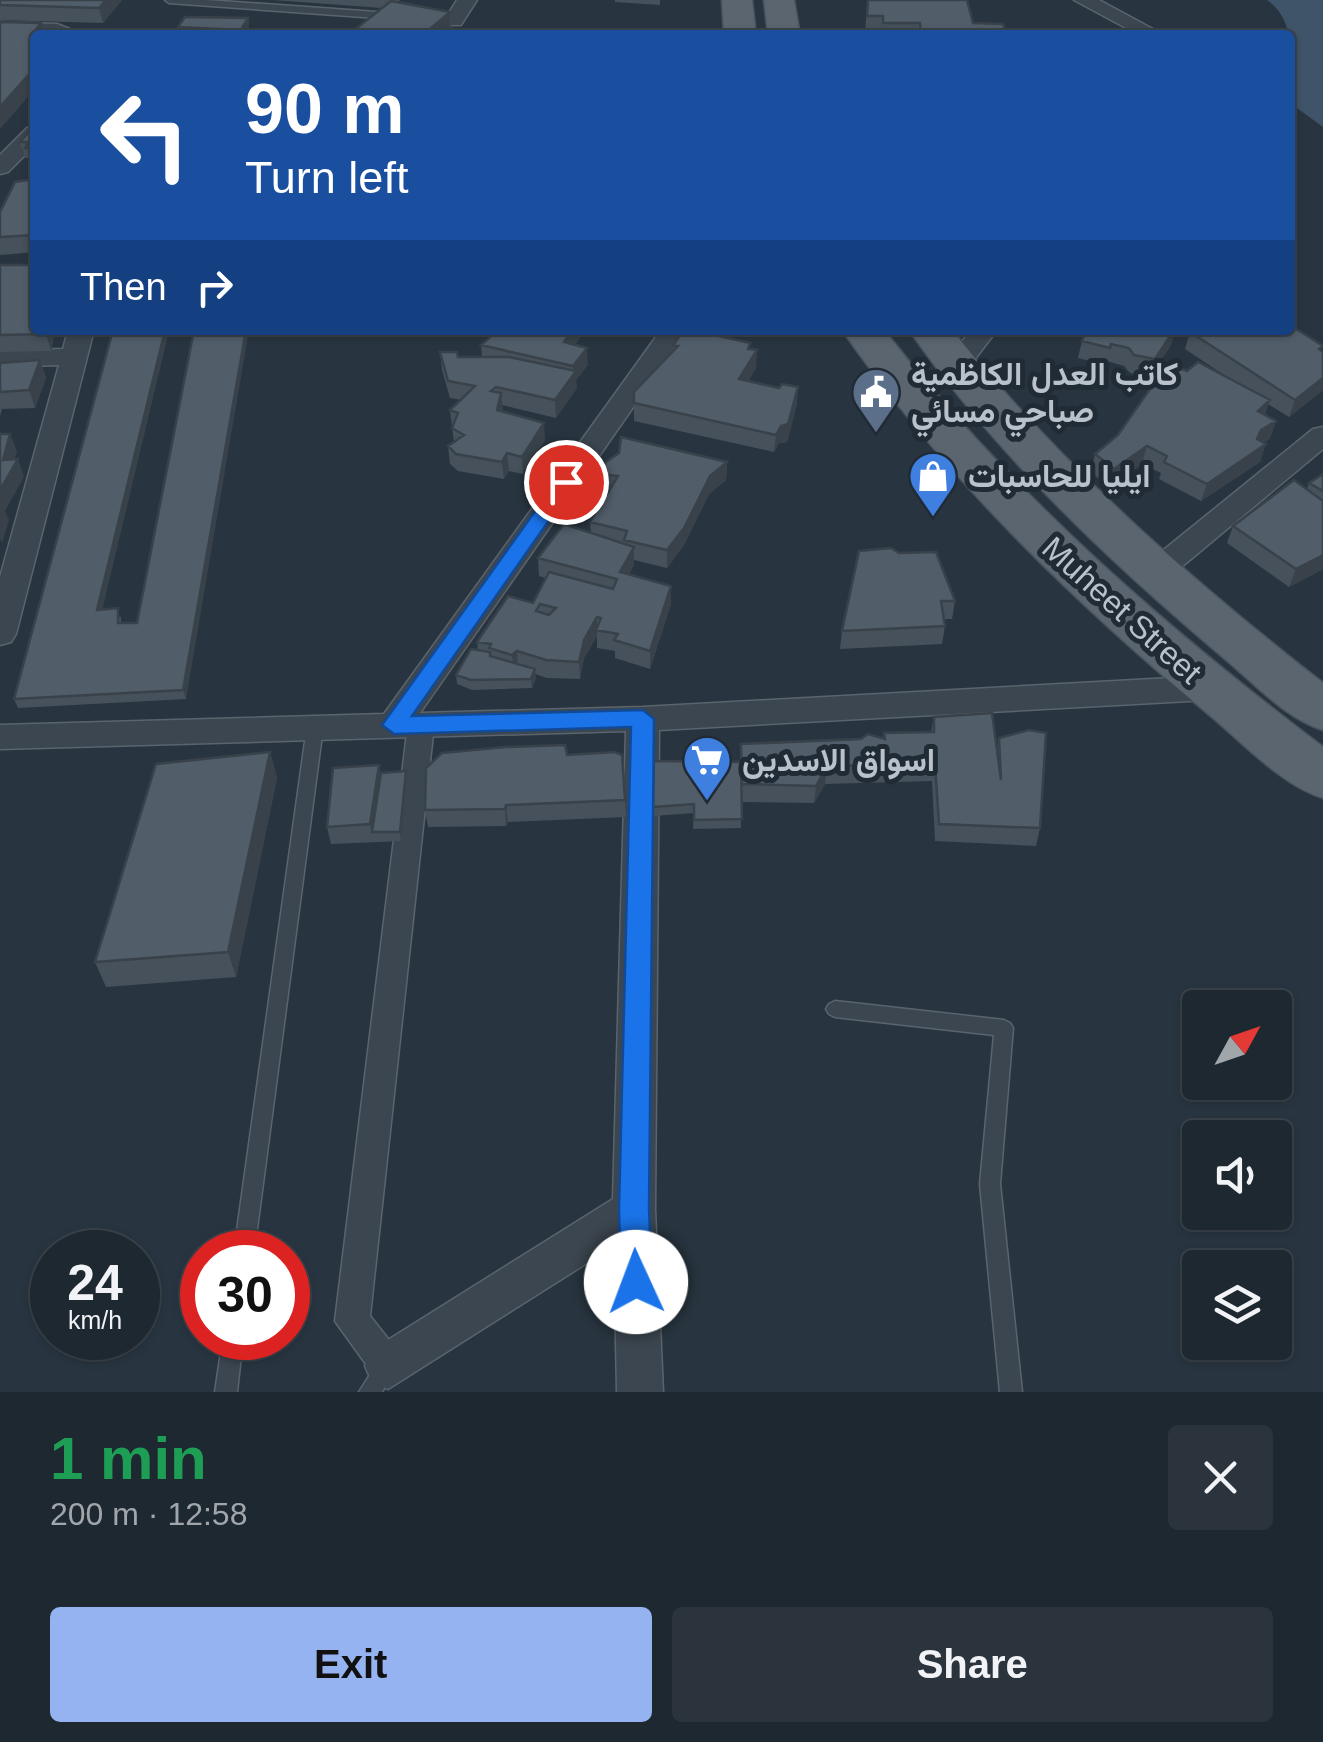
<!DOCTYPE html>
<html lang="en">
<head>
<meta charset="utf-8">
<style>
  :root { --surface:#1e2830; --page:#2b343c; --text:#f1f3f6; --muted:#a1a6ab; --line:#3c444c; --accent:#95b2f1 }
  body { margin:0; font-family:Helvetica,Vazirmatn,sans-serif; background:var(--page); color:var(--text); height:100vh; display:flex; flex-direction:column; font-size:38px; white-space:nowrap }
  * { box-sizing:border-box; margin:0 }
  p { font-size:32px; color:var(--muted) }
  .icon { flex:none; width:55px; height:55px; fill:none; stroke:currentColor; stroke-width:2; stroke-linecap:round; stroke-linejoin:round }
  .map { position:relative; height:1392px; overflow:hidden }
  .details { display:flex; flex-direction:column; background:var(--surface); flex:1 }
  .details>* { flex:none }
  .guide { position:absolute; left:30px; top:30px; width:1265px; height:305px; border-radius:10px; box-shadow:0 2px 8px #0004,0 0 0 2px var(--line); background:#1a4fa0; color:#fff; overflow:hidden }
  .needle { width:65px; rotate:50deg }
  .buttons { position:absolute; left:1182px; top:990px; display:grid; gap:20px }
  .buttons a { display:grid; place-items:center; width:110px; height:110px; border-radius:10px; background:var(--surface); box-shadow:0 2px 8px #0004,0 0 0 2px var(--line); font-size:50px }
  .speed { position:absolute; left:30px; top:1230px; display:flex; gap:20px; font-size:50px; font-weight:700; text-align:center }
  .speed>* { display:grid; place-content:center; width:130px; height:130px; border-radius:50%; background:var(--surface); box-shadow:0 2px 8px #0004,0 0 0 2px var(--line); line-height:1 }
  .speed small { font-size:25px; font-weight:400 }
  .speed .limit { border:15px solid #d22; background:#fff; color:#111 }
  .pin { position:absolute; display:grid; place-items:center; width:85px; height:85px; color:#fff; margin:-42px; border:5px solid #fff; border-radius:50%; box-shadow:0 2px 10px #0007 }
  .me { position:absolute; width:110px; margin:-55px; rotate:358deg; stroke-linejoin:round; filter:drop-shadow(0 0 8px #0008) }
  .turn { display:flex; align-items:center; gap:35px; height:210px; padding:0 50px; font-size:45px }
  .turn .icon { width:130px; height:130px; stroke-width:2.5 }
  .turn b { display:block; font-size:70px; line-height:85px }
  .then { display:flex; align-items:center; height:95px; padding:0 50px; background:#0003; gap:20px; font-size:38px }
  .round { display:grid; place-items:center; flex:none; width:105px; height:105px; border-radius:10px; background:var(--page) }
  .overview { display:flex; align-items:center; justify-content:space-between; height:170px; padding:0 50px }
  h1 { font-size:60px; font-weight:700; line-height:75px; color:#1e9e55 }
  .primary-button { display:flex; gap:20px; margin-top:auto; padding:20px 50px }
  .primary-button a { flex:1; height:115px; border-radius:10px; background:var(--accent); color:#111; font-size:40px; font-weight:700; line-height:115px; text-align:center }
  .primary-button a+a { background:var(--page); color:var(--text) }
  .map>svg:first-child { display:block }
</style>
</head>
<body>
<div class="map">
<svg width="1323" height="1392" viewBox="0 0 1323 1392">
  <rect width="100%" height="100%" fill="#283540"/>
  <path fill="#3f5468" d="M 1267,0 L 1323,0 L 1323,127 L 1290,103 C 1290,69 1299,21 1267,0 Z"/>
  <g fill="none" stroke-linecap="round" stroke-linejoin="round">
    <g stroke="#5a646d" stroke-width="3">
      <path id="service" d="M 165,0 L 206,0 L 391,13 L 395,16 L 391,19 L 169,3 Z
        M 315,721 L 323,727 L 254,1252 L 234,1252 L 307,727 Z
        M 835,1001 L 1004,1020 L 1010,1023 L 1013,1028 L 1000,1184 L 1022,1392 L 1000,1392 L 980,1184 L 994,1035 L 835,1017 L 829,1014 L 826,1009 L 829,1004 Z
        M 223,1338 L 243,1338 L 237,1392 L 215,1392 Z
        M 387,1356 L 394,1359 L 397,1366 L 382,1392 L 359,1392 L 380,1359 Z"/>
    </g>
    <g stroke="#5a646d" stroke-width="3">
      <path id="pedestrian" d="M 421,716 L 430,718 L 434,725 L 370,1316 L 400,1354 L 405,1366 L 400,1378 L 388,1383 L 376,1378 L 335,1321 L 408,725 L 412,718 Z"/>
    </g>
    <g stroke="#5a646d" stroke-width="3">
      <path id="minor" d="M 457,0 L 477,0 L 461,25 L 447,25 L 444,21 Z
        M 1074,0 L 1099,0 L 1164,35 L 1139,35 Z
        M 0,22 L 57,24 L 85,35 L 0,34 Z
        M 35,127 L 35,145 L 8,172 L 0,174 L 0,155 L 27,128 Z
        M 68,330 L 94,330 L 16,634 L 11,642 L 0,645 L 0,577 L 59,365 L 0,367 L 0,351 L 63,349 Z
        M 661,330 L 687,330 L 420,713 L 643,707 L 1208,676 L 1219,680 L 1224,688 L 1219,696 L 1208,700 L 659,730 L 655,1209 L 663,1392 L 617,1392 L 614,1246 L 388,1389 L 372,1382 L 365,1366 L 372,1350 L 613,1199 L 626,731 L 0,749 L 0,725 L 384,714 Z
        M 971,330 L 997,330 L 965,372 L 947,372 L 943,366 Z
        M 1323,427 L 1323,449 L 1167,579 L 1145,579 L 1141,572 L 1145,565 L 1313,429 Z"/>
    </g>
    <g stroke="#49525c" stroke-width="3">
      <path id="primary" d="M 722,0 L 752,0 L 756,35 L 724,35 Z
        M 764,0 L 794,0 L 800,35 L 768,35 Z
        M 842,330 L 884,330 C 1010,492 1161,624 1323,747 L 1323,798 C 1282,785 1246,746 1213,718 C 1076,604 945,478 842,330 Z
        M 909,330 L 952,330 C 1060,464 1187,577 1323,683 L 1323,730 C 1286,719 1255,684 1225,659 C 1110,562 996,455 909,330 Z"/>
    </g>
    <use href="#service" fill="#3c4650" fill-rule="evenodd"/>
    <use href="#pedestrian" fill="#3c4650" fill-rule="evenodd"/>
    <use href="#minor" fill="#3c4650" fill-rule="evenodd"/>
    <use href="#primary" fill="#5a6570" fill-rule="evenodd"/>
  </g>
  <path fill="#46515b" d="M 0,0 L 122,0 L 103,23 L 0,20 Z
    M 273,0 L 400,0 L 398,2 L 450,12 L 452,34 L 382,8 Z
    M 615,0 L 660,0 L 660,5 L 615,2 Z
    M 868,0 L 973,23 L 1007,35 L 882,35 L 882,31 L 865,31 Z
    M 248,18 L 249,26 L 244,35 L 180,35 L 178,27 Z
    M 35,125 L 35,164 L 30,164 L 28,158 L 25,158 L 20,142 Z
    M 35,179 L 35,252 L 0,255 L 0,212 Z
    M 0,265 L 55,330 L 51,351 L 0,352 Z
    M 169,330 L 102,609 L 121,617 L 121,623 L 137,623 L 194,330 L 186,699 L 18,708 L 14,699 Z
    M 509,330 L 585,330 L 575,345 L 588,365 L 576,380 L 577,388 L 556,418 L 502,405 L 503,412 L 545,440 L 523,474 L 509,471 L 504,479 L 458,471 L 450,464 L 448,446 L 454,442 L 450,410 L 461,400 L 450,398 L 442,370 L 440,352 L 458,357 L 482,357 L 481,345 Z
    M 1175,330 L 1171,345 L 1150,377 L 1130,373 L 1124,366 L 1107,361 L 1106,365 L 1078,358 L 1082,341 Z
    M 1190,332 L 1321,351 L 1323,352 L 1323,390 L 1289,417 L 1268,404 L 1265,415 L 1276,421 L 1270,438 L 1264,443 L 1260,462 L 1201,501 L 1159,479 L 1161,473 L 1142,464 L 1109,487 L 1091,472 L 1095,454 L 1118,435 L 1155,383 L 1158,369 L 1187,371 L 1230,379 L 1185,349 Z
    M 673,346 L 750,349 L 756,368 L 748,381 L 797,404 L 787,442 L 779,443 L 774,452 L 634,421 L 634,392 L 673,351 Z
    M 40,360 L 46,378 L 35,408 L 2,409 L 0,416 L 0,363 Z
    M 727,462 L 726,480 L 709,494 L 684,545 L 667,568 L 634,560 L 634,565 L 629,574 L 671,604 L 650,669 L 615,658 L 615,651 L 597,648 L 597,636 L 584,658 L 580,679 L 547,678 L 535,674 L 536,678 L 532,688 L 472,690 L 457,684 L 456,675 L 478,650 L 477,642 L 533,603 L 546,578 L 539,576 L 538,558 L 591,533 L 590,522 L 608,493 L 591,491 L 590,473 Z
    M 1323,474 L 1323,569 L 1289,587 L 1227,543 L 1233,526 L 1307,489 L 1309,483 Z
    M 859,551 L 955,601 L 952,619 L 944,619 L 945,626 L 942,644 L 840,649 L 842,631 Z
    M 934,717 L 997,748 L 999,738 L 1040,828 L 1036,846 L 935,841 L 932,781 L 825,784 L 814,803 L 741,802 L 741,828 L 693,829 L 694,813 L 653,816 L 654,761 L 740,762 L 741,744 L 883,739 L 884,733 L 931,732 Z
    M 270,752 L 277,778 L 236,977 L 106,987 L 95,962 Z
    M 567,755 L 622,755 L 626,817 L 508,822 L 506,826 L 428,827 L 425,810 Z
    M 381,773 L 407,780 L 401,841 L 331,844 L 327,827 Z"/>
  <path fill="#39424a" d="M 106,0 L 122,0 L 103,23 L 99,8 Z
    M 450,12 L 451,35 L 423,35 Z
    M 248,18 L 249,26 L 244,35 L 242,35 L 241,30 Z
    M 41,23 L 45,35 L 34,32 Z
    M 32,71 L 35,79 L 35,89 L 0,129 L 0,107 Z
    M 1297,175 L 1292,192 L 1290,192 L 1290,178 Z
    M 47,330 L 55,330 L 51,351 L 46,334 Z
    M 165,330 L 169,330 L 100,619 L 97,610 Z
    M 246,330 L 249,330 L 186,699 L 183,690 Z
    M 572,330 L 585,330 L 565,360 L 564,342 Z
    M 1175,330 L 1171,345 L 1150,377 L 1155,359 Z
    M 750,343 L 750,360 L 757,350 L 756,368 L 738,396 L 739,379 Z
    M 587,348 L 588,365 L 576,380 L 577,388 L 556,418 L 555,400 L 574,374 L 573,366 Z
    M 40,360 L 46,378 L 35,408 L 29,390 Z
    M 1323,371 L 1323,390 L 1289,417 L 1295,400 Z
    M 798,387 L 797,404 L 787,442 L 779,443 L 774,452 L 776,435 Z
    M 501,393 L 503,411 L 499,428 L 497,410 Z
    M 1270,400 L 1264,417 L 1258,411 Z
    M 1276,421 L 1270,438 L 1256,448 L 1266,444 L 1260,462 L 1201,501 L 1207,484 L 1257,439 L 1261,430 Z
    M 544,423 L 545,440 L 523,474 L 522,457 Z
    M 10,434 L 17,451 L 12,469 L 18,459 L 24,477 L 5,511 L 9,520 L 2,543 L 0,538 L 0,490 L 3,460 Z
    M 1147,446 L 1142,464 L 1109,487 L 1114,469 Z
    M 507,453 L 509,471 L 504,479 L 502,462 Z
    M 727,462 L 726,480 L 709,494 L 684,545 L 667,568 L 667,550 L 710,476 Z
    M 634,547 L 634,565 L 620,590 L 620,572 Z
    M 1323,555 L 1323,569 L 1289,587 L 1296,569 Z
    M 671,586 L 671,604 L 650,669 L 650,651 Z
    M 597,617 L 597,636 L 584,658 L 580,679 L 579,662 L 584,640 Z
    M 517,651 L 518,668 L 514,672 L 512,655 Z
    M 535,669 L 536,678 L 532,688 L 531,679 Z
    M 270,752 L 277,778 L 236,977 L 228,952 Z
    M 379,765 L 382,782 L 372,832 L 370,824 Z
    M 827,766 L 825,784 L 814,803 L 816,786 Z
    M 406,771 L 407,780 L 401,841 L 400,832 Z
    M 506,805 L 508,822 L 506,826 L 505,809 Z"/>
  <path fill="#515e6a" stroke="#39424a" stroke-width="2.5" fill-rule="evenodd" d="M 0,0 L 106,0 L 99,8 L 0,5 Z
    M 868,0 L 967,0 L 973,23 L 1003,24 L 1007,35 L 915,35 L 915,33 L 921,34 L 920,23 L 883,23 L 883,16 L 867,16 Z
    M 391,1 L 450,12 L 423,35 L 348,35 Z
    M 185,17 L 248,18 L 241,30 L 178,27 Z
    M 0,22 L 41,23 L 34,32 L 61,35 L 35,35 L 35,71 L 32,71 L 0,107 Z
    M 35,125 L 35,148 L 25,148 L 29,142 L 20,142 Z
    M 35,179 L 35,235 L 0,237 L 0,212 L 15,182 Z
    M 0,265 L 35,265 L 35,330 L 47,330 L 46,334 L 0,335 Z
    M 1290,325 L 1323,346 L 1319,349 L 1323,352 L 1323,378 L 1295,400 L 1190,332 L 1195,330 L 1290,330 Z
    M 113,330 L 165,330 L 97,610 L 118,608 L 118,623 L 137,623 L 194,330 L 246,330 L 183,690 L 14,699 Z
    M 498,330 L 507,332 L 509,330 L 572,330 L 564,342 L 587,348 L 573,366 L 481,345 Z
    M 683,330 L 692,330 L 750,343 L 748,349 L 757,350 L 739,379 L 779,388 L 782,384 L 798,387 L 788,424 L 781,426 L 776,435 L 634,403 L 634,392 L 678,346 L 673,346 Z
    M 1086,330 L 1174,330 L 1155,359 L 1134,355 L 1129,348 L 1111,344 L 1110,348 L 1082,341 Z
    M 440,352 L 457,352 L 458,357 L 509,357 L 576,371 L 555,400 L 496,387 L 491,391 L 501,393 L 497,410 L 544,423 L 522,457 L 507,453 L 502,462 L 456,454 L 448,446 L 464,435 L 452,428 L 458,413 L 450,410 L 475,386 L 448,381 Z
    M 40,360 L 29,390 L 0,392 L 0,363 Z
    M 1198,362 L 1270,400 L 1258,411 L 1276,421 L 1261,430 L 1257,439 L 1266,444 L 1207,484 L 1164,462 L 1167,456 L 1147,446 L 1114,469 L 1095,454 L 1118,435 L 1159,376 L 1158,369 L 1167,363 L 1187,371 Z
    M 0,434 L 10,434 L 3,460 L 18,459 L 0,490 Z
    M 621,437 L 727,462 L 710,476 L 684,528 L 667,550 L 624,540 L 627,531 L 590,522 L 618,476 L 590,473 L 619,453 Z
    M 1323,474 L 1323,491 L 1309,483 Z
    M 1294,480 L 1323,501 L 1323,555 L 1296,569 L 1233,526 Z
    M 564,524 L 634,547 L 620,572 L 671,586 L 650,651 L 614,640 L 618,634 L 596,630 L 601,618 L 597,617 L 584,640 L 579,662 L 546,660 L 517,651 L 512,655 L 489,648 L 491,644 L 477,642 L 508,596 L 533,603 L 549,572 L 613,589 L 617,579 L 538,558 ZM 540,604 L 556,608 L 549,615 L 536,611 Z
    M 891,548 L 899,553 L 936,552 L 955,601 L 941,601 L 945,626 L 842,631 L 859,551 Z
    M 471,649 L 490,652 L 490,656 L 535,669 L 531,679 L 471,680 L 456,675 Z
    M 992,713 L 1001,780 L 999,738 L 1029,730 L 1046,733 L 1040,828 L 939,824 L 935,764 L 827,766 L 816,786 L 742,784 L 741,744 L 861,739 L 868,734 L 885,739 L 884,733 L 934,732 L 934,717 Z
    M 565,745 L 567,755 L 615,752 L 622,755 L 625,800 L 506,805 L 505,809 L 425,810 L 426,768 L 442,753 L 506,747 Z
    M 270,752 L 228,952 L 95,962 L 156,764 Z
    M 654,761 L 741,762 L 742,819 L 694,820 L 694,804 L 653,807 Z
    M 379,765 L 370,824 L 327,827 L 333,768 Z
    M 406,771 L 400,832 L 372,832 L 381,773 Z"/>
  <path fill="#1a73e8" stroke="#114b97" stroke-width="2.5" d="M 566,476 L 576,482 L 412,716 L 643,710 L 654,719 L 649,1209 L 652,1282 L 647,1293 L 636,1297 L 626,1293 L 621,1282 L 619,1209 L 631,727 L 394,734 L 382,725 L 559,478 Z"/>
  <defs>
    <g id="civic-pin" transform="scale(2.5)"><path d="M0 17L-7.5 6A9.5 9.5 0 1 1 7.5 6Z" fill="#5c6f8a" stroke="#212b35"/><path d="M-.6-6.5H3V-4.5H.6V-3L4-1V1h2V6H-6V1h2V-1L-.6-3ZM-1.2 2.5V6h2.4V2.5Z" fill="#fff"/></g>
    <g id="shop-pin" transform="scale(2.5)"><path d="M0 17L-7.5 6A9.5 9.5 0 1 1 7.5 6Z" fill="#3f7fe0" stroke="#212b35"/><path d="M-5-2.5h2.3a2.7 3.5 0 0 1 5.4 0H5L5.5 6h-11ZM-1.5-2.5h3a1.5 2.3 0 0 0-3 0Z" fill="#fff"/></g>
    <g id="supermarket-pin" transform="scale(2.5)"><path d="M0 17L-7.5 6A9.5 9.5 0 1 1 7.5 6Z" fill="#3f7fe0" stroke="#212b35"/><path d="M-6-5.5h2.5l.6 2H6L4.5 2H-2.5L-4.4-4H-6ZM-1.5 3.2a1.3 1.3 0 1 0 .1 0ZM3 3.2a1.3 1.3 0 1 0 .1 0Z" fill="#fff"/></g>
  </defs>
  <g fill-rule="evenodd">
    <use href="#civic-pin" x="876" y="392"/>
    <use href="#shop-pin" x="933" y="476"/>
    <use href="#supermarket-pin" x="707" y="760"/>
  </g>
  <g text-anchor="middle" dominant-baseline="central" stroke-width="10" stroke-linejoin="round" paint-order="stroke">
    <g font-size="32" font-weight="bold" fill="#b9c1ca" stroke="#212b35" text-anchor="start">
      <text x="911" y="374">كاتب العدل الكاظمية<tspan x="911" dy="37">صباحي مسائي</tspan></text>
      <text x="968" y="476">ايليا للحاسبات</text>
      <text x="742" y="760">اسواق الاسدين</text>
    </g>
    <g font-size="32" fill="#b9c1ca" stroke="#212b35">
      <text transform="translate(1122 610) rotate(42)">Muheet Street</text>
    </g>
  </g>
</svg>
<div class="buttons">
<a><svg class="needle" viewBox="-14 -14 28 28"><path d="M0-13l5 13h-10z" fill="#e53935"/><path d="M0 13l5-13h-10z" fill="#a1a6ab"/></svg></a>
<a><svg class="icon" aria-label="sound" viewBox="0 0 24 24"><path d="M4 9h4l5-4v14l-5-4H4zM17 9q2 3 0 6"/></svg></a>
<a><svg class="icon" aria-label="layers" viewBox="0 0 24 24"><path d="M12 4l9 5-9 5-9-5zM3 14l9 5 9-5"/></svg></a>
</div>
<div class="speed"><div>24<small>km/h</small></div><div class="limit">30</div></div>
<div class="pin" style="left:566px;top:482px;background:#d93025"><svg class="icon" aria-label="arrive" viewBox="0 0 24 24"><path d="M6 21V4h12l-3 4 3 4H6"/></svg></div>
<svg class="me" style="left:636px;top:1282px" viewBox="-20 -20 40 40"><circle r="19" fill="#fff"/><path d="M0-13L10 11 0 6-10 11z" fill="#1a73e8"/></svg>
<div class="guide">
<div class="turn"><svg class="icon" aria-label="left" viewBox="0 0 24 24"><path d="M17 20v-9H6M10 6l-5 5 5 5"/></svg><div><b>90 m</b>Turn left</div></div>
<div class="then">Then<svg class="icon" aria-label="right" viewBox="0 0 24 24"><path d="M7 20v-9h11M14 6l5 5-5 5"/></svg></div>
</div>
</div>
<section class="details">
<div class="overview"><div><h1>1 min</h1><p>200 m · 12:58</p></div><a class="round"><svg class="icon" aria-label="close" viewBox="0 0 24 24"><path d="M6 6l12 12M18 6L6 18"/></svg></a></div>
<div class="primary-button"><a>Exit</a><a>Share</a></div>
</section>
</body>
</html>
